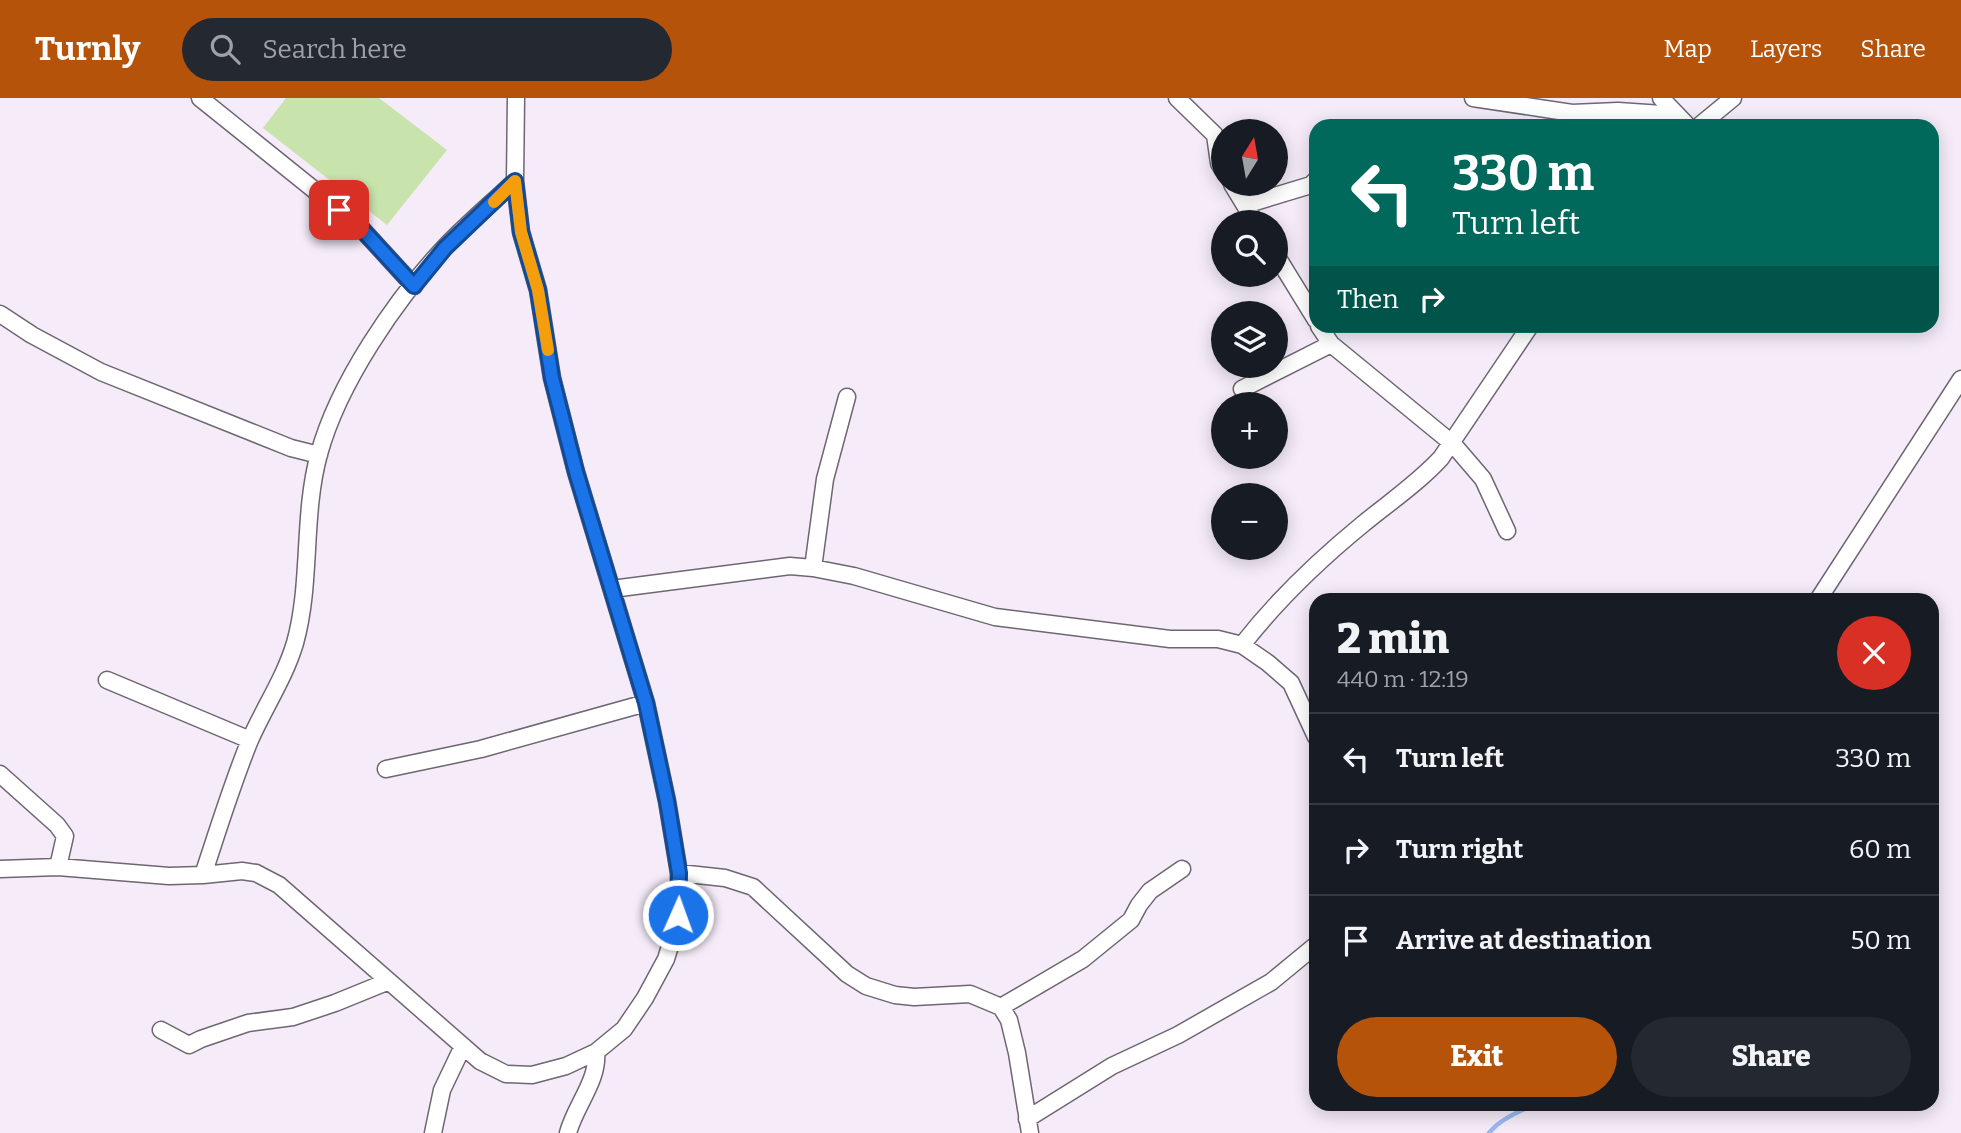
<!DOCTYPE html>
<html lang="en">
<head>
<meta charset="utf-8">
<style>
  :root { --surface:#171b24; --page:#242831; --text:#f1f3f6; --muted:#9ea1a6; --line:#363941; --accent:#b45309 }
  body { margin:0; font-family:Bitter,serif; background:var(--page); color:var(--text); height:100vh; display:flex; flex-direction:column; font-size:26px; white-space:nowrap }
  * { box-sizing:border-box; margin:0 }
  p { font-size:23px; color:var(--muted) }
  .icon { flex:none; width:38px; height:38px; fill:none; stroke:currentColor; stroke-width:2; stroke-linecap:round; stroke-linejoin:round }
  .map { position:relative; flex:1; overflow:hidden }
  .side { position:absolute; left:1309px; top:495px; width:630px; height:518px; display:flex; flex-direction:column; background:var(--surface); border-radius:21px; box-shadow:0 4px 18px #0003 }
  .side>* { flex:none }
  .banner { position:absolute; left:1309px; top:21px; width:630px; height:214px; border-radius:21px; box-shadow:0 4px 18px #0003; background:#00695c; color:#fff; overflow:hidden }
  .needle { width:46px; rotate:11deg }
  .buttons { position:absolute; left:1211px; top:21px; display:grid; gap:14px }
  .buttons a { display:grid; place-items:center; width:77px; height:77px; border-radius:50%; background:var(--surface); box-shadow:0 4px 18px #0003; font-size:35px }
  .pin { position:absolute; display:grid; place-items:center; width:60px; height:60px; color:#fff; margin:-30px; border-radius:14px; box-shadow:0 4px 10px #0006 }
  .me { position:absolute; width:77px; margin:-38px; rotate:2deg; stroke-linejoin:round; filter:drop-shadow(0 0 5px #0008) }
  .turn { display:flex; align-items:center; gap:24px; height:147px; padding:0 28px; font-size:32px }
  .turn .icon { width:91px; height:91px; stroke-width:2.5 }
  .turn b { display:block; font-size:49px; line-height:60px }
  .then { display:flex; align-items:center; height:66px; padding:0 28px; background:#0003; gap:14px; font-size:26px }
  .round { display:grid; place-items:center; flex:none; width:74px; height:74px; border-radius:37px; background:var(--page) }
  .summary { display:flex; align-items:center; justify-content:space-between; height:119px; padding:0 28px }
  h1 { font-size:42px; font-weight:800; line-height:52px }
  .action { display:flex; gap:14px; margin-top:auto; padding:14px 28px }
  .action a { flex:1; height:80px; border-radius:42px; background:var(--accent); color:#fff; font-size:28px; font-weight:800; line-height:80px; text-align:center }
  .action a+a { background:var(--page); color:var(--text) }
  ul { padding:0; list-style:none }
  li { display:flex; align-items:center; gap:21px; height:91px; padding:0 28px; border-top:2px solid var(--line) }
  li div { flex:1 }
  li b { display:block; font-size:26px }
  li em { font-style:normal }
  header { display:flex; align-items:center; gap:42px; box-sizing:border-box; height:98px; padding:0 35px; background:var(--accent); color:#fff }
  header strong { font-size:33px }
  nav { display:flex; gap:38px; margin-inline-start:auto; font-size:24px }
  .search { width:490px; height:63px; background:var(--page); display:flex; align-items:center; gap:18px; box-sizing:border-box; padding:0 24px; border-radius:38px; color:var(--muted); font-size:26px }
  .map>svg:first-child { display:block }
</style>
</head>
<body>
<header>
<strong>Turnly</strong>
<div class="search"><svg class="icon" aria-label="search" viewBox="0 0 24 24"><circle cx="10" cy="10" r="6"/><path d="M15 15l6 6"/></svg>Search here</div>
<nav><a>Map</a><a>Layers</a><a>Share</a></nav>
</header>
<div class="map">
<svg width="1961" height="1035" viewBox="0 0 1961 1035">
  <rect width="100%" height="100%" fill="#f5ebf9"/>
  <path fill="#c9e3ac" d="M 286,0 L 379,0 L 447,52 L 387,127 L 263,30 Z"/>
  <g fill="none" stroke-linecap="round" stroke-linejoin="round">
    <path stroke="#99b7f2" stroke-width="4.5" d="M 1489,1035 C 1500,1021 1521,1012 1537,1006"/>
    <g stroke="#6e6671" stroke-width="19">
      <path id="minor" d="M 200,0 L 359,128 L 414,188
        M 1177,0 L 1215,37 L 1219,65 L 1223,72
        M 1473,0 L 1572,15 L 1618,13 L 1677,17
        M 1661,0 L 1688,28
        M 1699,28 L 1733,0
        M 1232,86 L 1255,124
        M 1245,107 L 1311,87 L 1316,82
        M 1276,157 L 1316,222
        M 0,216 L 32,237 L 101,274 L 291,350 L 319,357
        M 1319,228 L 1331,246 L 1453,346 L 1483,381 L 1507,433
        M 1242,291 L 1331,246
        M 813,470 L 825,381 L 847,299
        M 612,491 L 790,468 L 813,470 L 854,478 L 995,519 L 1170,541 L 1218,541 L 1242,547 L 1268,565 L 1291,585 L 1316,639
        M 1818,502 L 1961,281
        M 1242,547 C 1277,502 1319,462 1363,426 C 1390,404 1418,385 1441,360 L 1530,228
        M 107,582 L 250,642
        M 386,671 L 481,651 L 646,605
        M 0,676 L 57,727 L 65,738 L 58,769
        M 0,771 L 58,769 L 169,778 L 203,777 L 242,773 L 256,775 L 279,787 L 480,963 L 506,976 L 532,977 L 566,968 L 596,954 L 624,931 L 645,900 L 666,861 L 675,832 L 680,802 L 679,775 L 667,703 L 646,605 L 576,374 L 552,280 L 538,192 L 521,134 L 515,83 L 516,0
        M 679,775 L 725,780 L 753,789 L 847,876 L 866,888 L 895,897 L 914,899 L 970,896 L 1001,909 L 1009,922 L 1017,955 L 1030,1035
        M 203,777 C 218,732 232,686 250,642 C 264,610 285,579 295,545 C 312,484 302,418 319,356 C 338,286 395,202 445,149 C 467,126 492,105 515,83
        M 1001,909 L 1083,861 L 1131,822 L 1139,807 L 1150,793 L 1182,771
        M 161,932 L 189,947 L 201,941 L 248,925 L 293,919 L 335,905 L 389,883
        M 1027,1021 L 1112,968 L 1178,937 L 1271,884 L 1316,847
        M 433,1035 L 442,992 L 463,948
        M 568,1035 C 575,1008 599,982 596,954"/>
    </g>
    <use href="#minor" stroke="#fff" stroke-width="16"/>
  </g>
  <g fill="none" stroke-linecap="round" stroke-linejoin="round">
    <g stroke="#114b97" stroke-width="18">
      <path id="route" d="M 339,112 L 359,128 L 414,188 L 445,150 L 515,83 L 521,134 L 538,192 L 552,280 L 576,374 L 646,605 L 667,703 L 679,775 L 678,817"/>
    </g>
    <use href="#route" stroke="#1a73e8" stroke-width="12"/>
    <path stroke="#f59e0b" stroke-width="12" d="M 494,104 L 515,83 L 521,134 L 538,192 L 548,252"/>
  </g>
</svg>
<div class="buttons">
<a><svg class="needle" viewBox="-14 -14 28 28"><path d="M0-13l5 13h-10z" fill="#e53935"/><path d="M0 13l5-13h-10z" fill="#9ea1a6"/></svg></a>
<a><svg class="icon" aria-label="search" viewBox="0 0 24 24"><circle cx="10" cy="10" r="6"/><path d="M15 15l6 6"/></svg></a>
<a><svg class="icon" aria-label="layers" viewBox="0 0 24 24"><path d="M12 4l9 5-9 5-9-5zM3 14l9 5 9-5"/></svg></a>
<a>+</a>
<a>−</a>
</div>
<div class="pin" style="left:339px;top:112px;background:#d93025"><svg class="icon" aria-label="arrive" viewBox="0 0 24 24"><path d="M6 21V4h12l-3 4 3 4H6"/></svg></div>
<svg class="me" style="left:678px;top:817px" viewBox="-20 -20 40 40"><circle r="17" fill="#1a73e8" stroke="#fff" stroke-width="3"/><path d="M0-11L8 9 0 5-8 9z" fill="#fff"/></svg>
<div class="banner">
<div class="turn"><svg class="icon" aria-label="left" viewBox="0 0 24 24"><path d="M17 20v-9H6M10 6l-5 5 5 5"/></svg><div><b>330 m</b>Turn left</div></div>
<div class="then">Then<svg class="icon" aria-label="right" viewBox="0 0 24 24"><path d="M7 20v-9h11M14 6l5 5-5 5"/></svg></div>
</div>
<section class="side">
<div class="summary"><div><h1>2 min</h1><p>440 m · 12:19</p></div><a class="round" style="background:#d93025;color:#fff"><svg class="icon" aria-label="close" viewBox="0 0 24 24"><path d="M6 6l12 12M18 6L6 18"/></svg></a></div>
<ul>
<li><svg class="icon" aria-label="left" viewBox="0 0 24 24"><path d="M17 20v-9H6M10 6l-5 5 5 5"/></svg><div><b>Turn left</b></div><em>330 m</em></li>
<li><svg class="icon" aria-label="right" viewBox="0 0 24 24"><path d="M7 20v-9h11M14 6l5 5-5 5"/></svg><div><b>Turn right</b></div><em>60 m</em></li>
<li><svg class="icon" aria-label="arrive" viewBox="0 0 24 24"><path d="M6 21V4h12l-3 4 3 4H6"/></svg><div><b>Arrive at destination</b></div><em>50 m</em></li>
</ul>
<div class="action"><a>Exit</a><a>Share</a></div>
</section>
</div>
</body>
</html>
